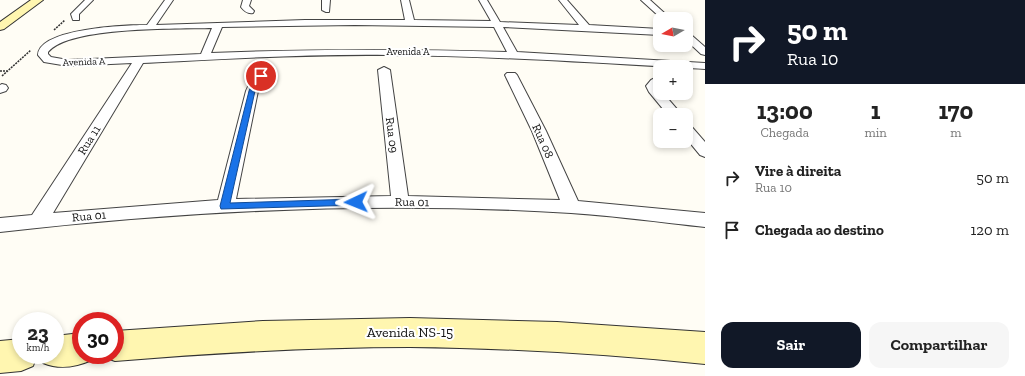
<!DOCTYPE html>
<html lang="pt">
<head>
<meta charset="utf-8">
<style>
  :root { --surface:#fff; --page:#f6f6f6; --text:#222; --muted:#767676; --accent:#111827 }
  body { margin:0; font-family:"Zilla Slab",serif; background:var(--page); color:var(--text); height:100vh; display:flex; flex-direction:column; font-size:15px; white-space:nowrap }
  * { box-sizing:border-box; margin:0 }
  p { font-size:13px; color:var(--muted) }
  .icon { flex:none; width:22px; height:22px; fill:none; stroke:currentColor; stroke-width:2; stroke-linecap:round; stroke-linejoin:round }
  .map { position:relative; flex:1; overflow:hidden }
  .side { display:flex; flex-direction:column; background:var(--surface); width:320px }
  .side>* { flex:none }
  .hud { background:#111827; color:#fff; overflow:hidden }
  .needle { width:26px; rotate:260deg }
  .buttons { position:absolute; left:653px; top:12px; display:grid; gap:8px }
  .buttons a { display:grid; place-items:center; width:40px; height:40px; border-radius:8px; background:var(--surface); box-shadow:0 2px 6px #0003; font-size:20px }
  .speed { position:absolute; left:12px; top:312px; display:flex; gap:8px; font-size:20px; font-weight:700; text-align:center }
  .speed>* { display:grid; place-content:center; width:52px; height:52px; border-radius:50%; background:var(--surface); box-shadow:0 2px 6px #0003; line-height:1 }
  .speed small { font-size:10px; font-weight:400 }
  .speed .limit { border:6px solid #d22; background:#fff; color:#111 }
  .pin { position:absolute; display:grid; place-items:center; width:34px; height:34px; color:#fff; margin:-17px; border:2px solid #fff; border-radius:50%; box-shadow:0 1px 4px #0007 }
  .me { position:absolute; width:44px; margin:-22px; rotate:268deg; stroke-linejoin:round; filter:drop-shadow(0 0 3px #0008) }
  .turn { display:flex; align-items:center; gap:14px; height:84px; padding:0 16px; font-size:18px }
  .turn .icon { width:52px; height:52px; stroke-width:2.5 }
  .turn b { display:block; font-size:28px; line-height:34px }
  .eta { display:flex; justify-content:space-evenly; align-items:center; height:68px; text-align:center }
  .eta b { font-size:24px; font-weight:800; line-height:28px }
  .action { display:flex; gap:8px; margin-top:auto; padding:8px 16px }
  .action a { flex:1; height:46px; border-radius:12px; background:var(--accent); color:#fff; font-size:16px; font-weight:800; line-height:46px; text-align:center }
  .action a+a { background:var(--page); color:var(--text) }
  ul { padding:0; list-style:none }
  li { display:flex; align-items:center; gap:12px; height:52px; padding:0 16px }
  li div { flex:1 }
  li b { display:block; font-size:15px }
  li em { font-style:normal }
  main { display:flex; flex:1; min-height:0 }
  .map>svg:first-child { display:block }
</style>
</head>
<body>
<main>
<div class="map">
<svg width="705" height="376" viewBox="0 0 705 376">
  <rect width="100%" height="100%" fill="#fffdf5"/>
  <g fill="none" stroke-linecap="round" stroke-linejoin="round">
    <g stroke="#444" stroke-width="2">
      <path id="street" d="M 85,0 L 93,0 L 79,14 L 79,20 L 73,20 L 71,14 Z
        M 165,0 L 173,0 L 156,25 L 305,20 L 405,20 L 401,0 L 409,0 L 414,20 L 491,21 L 479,0 L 487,0 L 500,22 L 579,25 L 559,0 L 567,0 L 589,25 L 660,29 L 660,35 L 503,27 L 517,52 L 705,63 L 705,69 C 602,63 494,56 388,55 C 306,54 225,59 143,63 L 53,213 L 218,200 L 246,91 C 250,82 256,68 268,71 L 270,73 L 261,83 L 258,91 L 236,199 L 391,196 L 378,70 L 384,67 L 390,70 L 408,196 L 560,200 L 532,131 L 505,75 L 507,73 L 515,73 L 517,75 L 546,131 L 578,201 L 705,213 L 705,227 C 660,222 616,216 571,213 C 380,201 190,210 0,232 L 0,218 L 32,215 L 132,63 L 68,66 L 44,62 L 38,55 C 39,28 127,25 147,25 ZM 355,25 L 494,27 L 507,52 C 408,49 310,49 211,53 L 222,27 ZM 212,28 L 201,54 L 68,60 L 51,57 L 48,54 L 48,52 C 69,26 178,29 212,28 Z
        M 243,0 L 251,0 L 249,6 L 254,11 L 253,13 C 248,14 244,11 241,7 Z
        M 322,0 L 330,0 L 329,12 L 326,12 L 322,10 Z
        M 641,0 L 650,0 L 671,19 L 662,19 Z
        M 686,32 L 689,33 L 705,47 L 705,55 L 701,54 L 686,40 Z
        M 655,78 L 660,81 L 658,86 L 660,93 L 663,93 L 682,115 L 668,115 L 649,92 L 646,86 L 651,80 Z
        M 2,84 L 6,85 L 8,88 L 6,91 L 0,93 L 0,85 Z
        M 686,125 L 691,126 L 705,142 L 705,157 L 700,155 L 686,138 Z"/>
    </g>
    <g stroke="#333" stroke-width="2">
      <path id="secondary" d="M 31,0 L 43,0 L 4,29 L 0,30 L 0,22 Z
        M 410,318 L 557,322 L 705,332 L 705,364 C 607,354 509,348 410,347 C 311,347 213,353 115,361 L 104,357 L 103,355 L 115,355 L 115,331 L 263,321 Z
        M 81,333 L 81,355 L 95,355 L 92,360 C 76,367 60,370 43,363 L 40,355 L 55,355 L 55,336 Z
        M 21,339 L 21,355 L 37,355 L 33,366 L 21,371 L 0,373 L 0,341 Z"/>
    </g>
    <path stroke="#333" stroke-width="1.5" stroke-dasharray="2 1" stroke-linecap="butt" d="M 54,30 L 65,20
      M 0,71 L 7,71
      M 2,76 L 31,50"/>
    <use href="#street" fill="#fff" fill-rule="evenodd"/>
    <use href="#secondary" fill="#fff6b0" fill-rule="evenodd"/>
  </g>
  <path fill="#1a73e8" stroke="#114b97" d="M 259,75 L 264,76 L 259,82 L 255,91 L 230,203 L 356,199 L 361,202 L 360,205 L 221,209 L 220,206 L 249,91 L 253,82 Z"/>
  <g text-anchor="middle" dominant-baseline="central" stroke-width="4" stroke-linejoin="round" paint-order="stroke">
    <g font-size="10" fill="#111" stroke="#fff">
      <text x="408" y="52">Avenida A</text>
      <text transform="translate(84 62) rotate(-2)">Avenida A</text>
    </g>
    <g font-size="12" fill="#111" stroke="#fff">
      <text transform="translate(392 135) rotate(83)">Rua 09</text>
      <text transform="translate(89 140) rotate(-58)">Rua 11</text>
      <text transform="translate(543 141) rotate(66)">Rua 08</text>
      <text transform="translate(412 202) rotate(1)">Rua 01</text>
      <text transform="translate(89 216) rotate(-5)">Rua 01</text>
    </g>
    <g font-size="14" fill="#111" stroke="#fff">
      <text x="410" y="332">Avenida NS-15</text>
    </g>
  </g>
</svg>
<div class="buttons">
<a><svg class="needle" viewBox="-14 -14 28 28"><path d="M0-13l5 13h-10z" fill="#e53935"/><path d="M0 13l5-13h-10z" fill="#767676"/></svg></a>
<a>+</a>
<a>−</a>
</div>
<div class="speed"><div>23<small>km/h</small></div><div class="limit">30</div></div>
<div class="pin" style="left:261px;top:76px;background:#d93025"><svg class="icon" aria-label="arrive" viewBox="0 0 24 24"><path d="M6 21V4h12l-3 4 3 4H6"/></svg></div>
<svg class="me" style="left:356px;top:202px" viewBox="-20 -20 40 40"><path d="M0-17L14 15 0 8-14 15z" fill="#1a73e8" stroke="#fff" stroke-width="4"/></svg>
</div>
<section class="side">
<div class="hud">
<div class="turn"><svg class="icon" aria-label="right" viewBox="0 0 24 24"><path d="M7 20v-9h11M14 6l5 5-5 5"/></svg><div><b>50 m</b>Rua 10</div></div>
</div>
<div class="eta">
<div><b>13:00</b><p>Chegada</p></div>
<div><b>1</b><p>min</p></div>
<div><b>170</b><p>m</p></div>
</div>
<ul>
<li><svg class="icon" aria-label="right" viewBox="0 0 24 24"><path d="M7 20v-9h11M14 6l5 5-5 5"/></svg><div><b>Vire à direita</b><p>Rua 10</p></div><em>50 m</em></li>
<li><svg class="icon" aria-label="arrive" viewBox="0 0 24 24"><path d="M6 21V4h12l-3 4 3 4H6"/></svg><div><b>Chegada ao destino</b></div><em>120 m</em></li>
</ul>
<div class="action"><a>Sair</a><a>Compartilhar</a></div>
</section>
</main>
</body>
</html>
